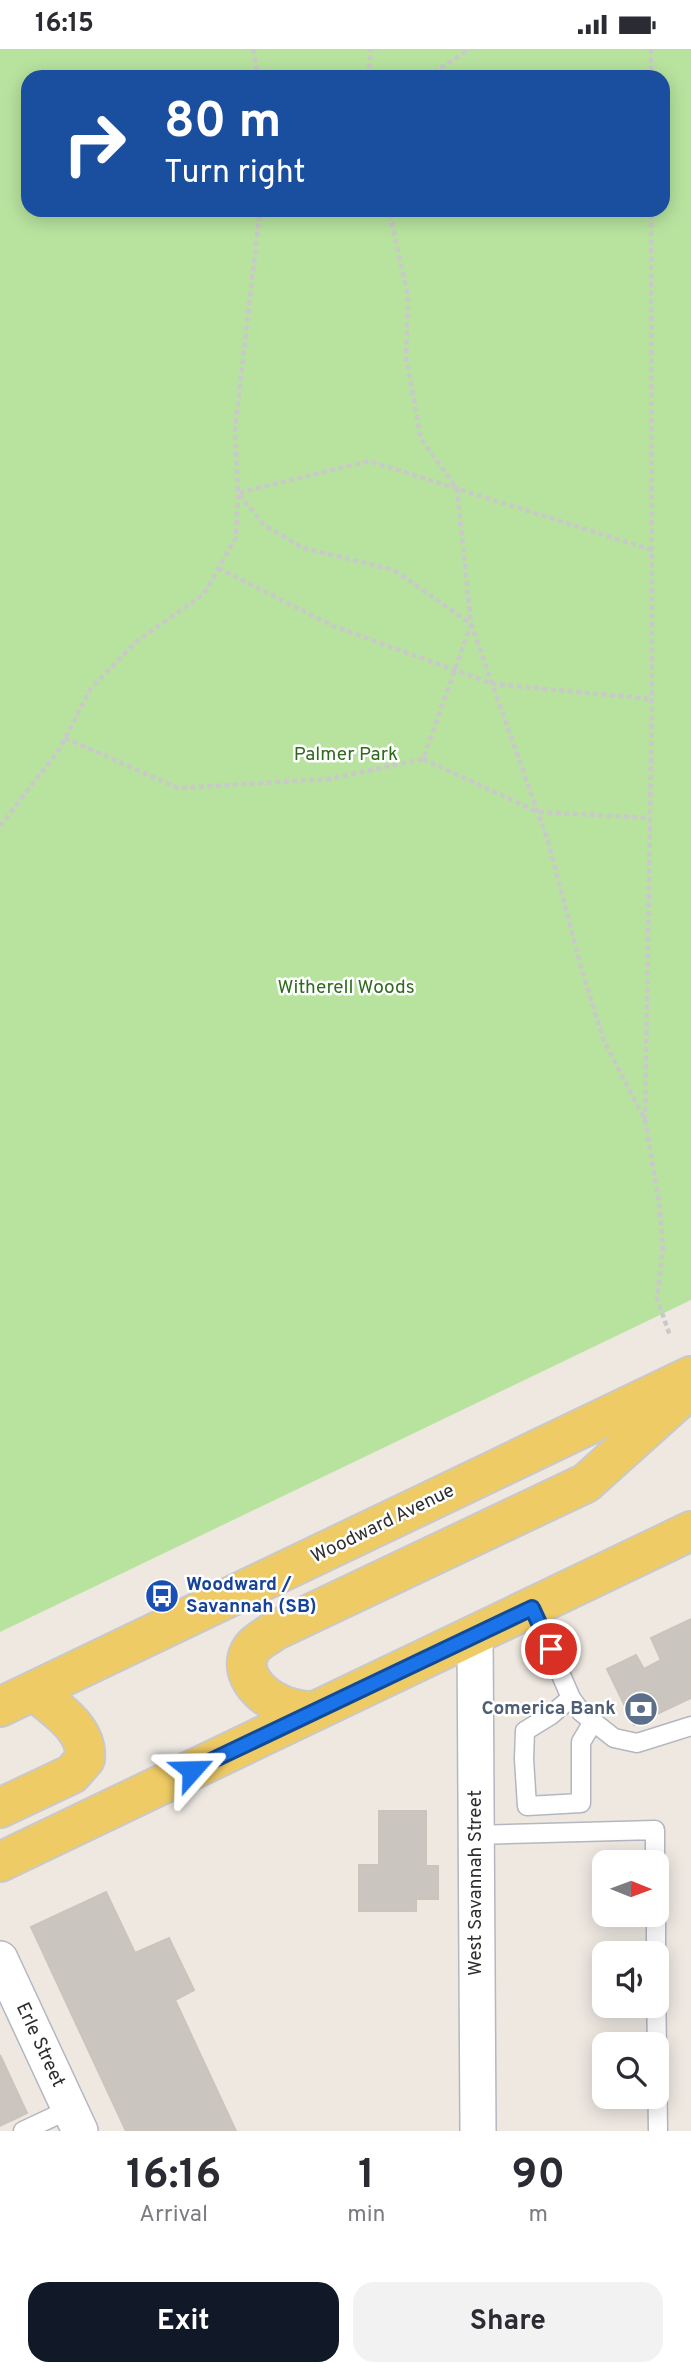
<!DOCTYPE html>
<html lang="en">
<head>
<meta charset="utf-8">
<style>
  :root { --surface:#fff; --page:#f2f2f3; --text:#2b2b33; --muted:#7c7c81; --accent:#111827 }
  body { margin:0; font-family:Overpass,sans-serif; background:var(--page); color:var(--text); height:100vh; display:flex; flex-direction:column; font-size:26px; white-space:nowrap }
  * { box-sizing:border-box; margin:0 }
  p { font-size:23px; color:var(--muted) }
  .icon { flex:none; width:38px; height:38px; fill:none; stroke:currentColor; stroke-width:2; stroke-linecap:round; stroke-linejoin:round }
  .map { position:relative; height:2082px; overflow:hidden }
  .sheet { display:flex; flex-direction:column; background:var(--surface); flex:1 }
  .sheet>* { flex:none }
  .top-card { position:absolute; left:21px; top:21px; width:649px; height:147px; border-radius:21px; box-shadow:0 4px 18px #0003; background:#1a4fa0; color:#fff; overflow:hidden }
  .needle { width:46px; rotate:91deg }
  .buttons { position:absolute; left:592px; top:1801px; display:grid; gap:14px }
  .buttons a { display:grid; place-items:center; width:77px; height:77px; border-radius:14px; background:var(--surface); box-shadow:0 4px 18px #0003; font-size:35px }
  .pin { position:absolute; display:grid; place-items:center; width:60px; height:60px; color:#fff; margin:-30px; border:4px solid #fff; border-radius:50%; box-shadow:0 2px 7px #0007 }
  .me { position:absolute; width:77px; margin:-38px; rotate:65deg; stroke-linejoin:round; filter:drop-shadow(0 0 5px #0008) }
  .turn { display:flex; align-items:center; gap:24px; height:147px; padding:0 28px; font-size:32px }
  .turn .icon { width:91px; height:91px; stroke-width:2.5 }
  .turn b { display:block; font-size:49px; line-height:60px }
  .eta { display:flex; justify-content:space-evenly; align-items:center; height:119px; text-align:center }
  .eta b { font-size:42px; font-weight:700; line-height:49px }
  .action { display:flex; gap:14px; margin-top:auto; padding:14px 28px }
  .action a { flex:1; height:80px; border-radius:21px; background:var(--accent); color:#fff; font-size:28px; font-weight:700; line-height:80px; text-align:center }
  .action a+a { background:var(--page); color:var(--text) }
  .status { display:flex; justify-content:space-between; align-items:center; height:49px; padding:0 35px; background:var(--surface); direction:ltr }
  .status svg { height:19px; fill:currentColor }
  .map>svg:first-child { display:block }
</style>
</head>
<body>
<div class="status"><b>16:15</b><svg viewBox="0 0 49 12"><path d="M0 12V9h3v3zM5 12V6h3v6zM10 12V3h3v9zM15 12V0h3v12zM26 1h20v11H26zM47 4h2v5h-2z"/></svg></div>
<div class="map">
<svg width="691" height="2082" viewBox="0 0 691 2082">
  <rect width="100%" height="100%" fill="#eee8e1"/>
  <path fill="#b8e39f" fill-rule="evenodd" d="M 0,0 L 691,0 L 691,1251 L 0,1583 ZM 28,28 L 663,28 L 663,161 L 28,161 Z"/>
  <path fill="#cac6bf" stroke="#cac4ba" stroke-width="2" d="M 691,1570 L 691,1649 L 634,1676 L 607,1620 L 636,1606 L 644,1620 L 661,1611 L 651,1589 Z
    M 379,1762 L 426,1762 L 426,1817 L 438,1817 L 438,1850 L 416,1850 L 416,1862 L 359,1862 L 359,1816 L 379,1816 Z
    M 106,1843 L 135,1904 L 169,1889 L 194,1941 L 175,1951 L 236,2082 L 126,2082 L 31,1878 Z
    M 0,2006 L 27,2064 L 0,2077 Z"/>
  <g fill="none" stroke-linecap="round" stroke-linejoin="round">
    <g stroke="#b4b7c0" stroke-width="21">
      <path id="lane" d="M 532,1559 L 571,1649 L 581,1663 L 614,1689 L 637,1694 L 691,1677
        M 571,1649 L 551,1666 L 525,1682 L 524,1710 L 527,1757 L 581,1754 L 581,1693 L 593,1673
        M 476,1786 L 655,1781 L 655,1813
        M 656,1866 L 656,1904
        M 656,1927 L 658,2082
        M 23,2082 L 70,2060"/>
    </g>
    <g stroke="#b4b7c0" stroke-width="38">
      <path id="street" d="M 475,1586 L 478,2082
        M 0,1910 L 80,2082"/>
    </g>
    <g stroke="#c9c9c9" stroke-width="42">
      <path id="primary" d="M 0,1658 L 691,1327
        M 312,1663 C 302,1661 289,1660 280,1655 C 259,1646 236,1622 252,1599 C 257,1592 268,1587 274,1582 L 586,1434 L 687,1343
        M 0,1759 L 72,1725 L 85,1710 C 88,1679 55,1660 34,1642
        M 0,1813 L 691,1482"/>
    </g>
    <path stroke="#c9c9c9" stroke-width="4.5" stroke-dasharray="5 3.5" stroke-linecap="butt" d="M 253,0 L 258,28
      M 651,0 L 651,28
      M 368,28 L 371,0
      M 426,28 L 470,0
      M 652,501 L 369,412 L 238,444 L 264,476 L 303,499 L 394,521 L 471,575 L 548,792 L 582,922 L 604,992 L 645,1071 L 659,1153 L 663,1199 L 657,1249 L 670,1287
      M 218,519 L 333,577 L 493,635 L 652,650
      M 65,689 L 178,739 L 329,730 L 423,710 L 471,575 L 457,440 L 421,390 L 406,308 L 408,247 L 389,161
      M 423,710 L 538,763 L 650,769
      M 0,777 L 59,701 L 91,639 L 137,592 L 204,545 L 236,488 L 238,444 L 235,380 L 260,161
      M 645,1071 L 652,650 L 651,161"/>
    <use href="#lane" stroke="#fff" stroke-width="18"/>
    <use href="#street" stroke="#fff" stroke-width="35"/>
    <use href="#primary" stroke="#efcb65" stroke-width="38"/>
  </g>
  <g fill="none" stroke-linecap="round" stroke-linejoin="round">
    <g stroke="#114b97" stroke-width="18">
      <path id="route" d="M 192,1721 L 532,1559 L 551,1600"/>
    </g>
    <use href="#route" stroke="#1a73e8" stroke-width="12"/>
  </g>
  <defs>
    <g id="bus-disc" transform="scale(1.75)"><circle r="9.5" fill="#1a4fb4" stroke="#fff"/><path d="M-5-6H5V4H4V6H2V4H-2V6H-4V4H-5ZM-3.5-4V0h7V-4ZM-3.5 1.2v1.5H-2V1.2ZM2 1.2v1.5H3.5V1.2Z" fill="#fff"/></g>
    <g id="bank-disc" transform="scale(1.75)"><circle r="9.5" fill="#5c6f8a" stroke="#fff"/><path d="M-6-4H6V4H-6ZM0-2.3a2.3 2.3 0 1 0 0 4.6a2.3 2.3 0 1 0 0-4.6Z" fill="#fff"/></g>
  </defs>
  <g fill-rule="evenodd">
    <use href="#bus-disc" x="162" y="1547"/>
    <use href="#bank-disc" x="641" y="1660"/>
  </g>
  <g text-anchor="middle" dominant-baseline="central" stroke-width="5" stroke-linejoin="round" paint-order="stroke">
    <g font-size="19" fill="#2f6b1d" stroke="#fff">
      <text x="346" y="706">Palmer Park</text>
      <text x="346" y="939">Witherell Woods</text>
    </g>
    <g font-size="19" fill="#2e2e2e" stroke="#fff">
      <text transform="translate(383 1475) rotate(-26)">Woodward Avenue</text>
      <text transform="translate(476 1834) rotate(-90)">West Savannah Street</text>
      <text transform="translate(40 1996) rotate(65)">Erle Street</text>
    </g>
    <g font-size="19" font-weight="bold" fill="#164399" stroke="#fff" text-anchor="start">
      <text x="186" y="1536">Woodward /<tspan x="186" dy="22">Savannah (SB)</tspan></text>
    </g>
    <g font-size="19" font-weight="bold" fill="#4e5e75" stroke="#fff" text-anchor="end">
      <text x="616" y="1660">Comerica Bank</text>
    </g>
  </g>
</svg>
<div class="buttons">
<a><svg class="needle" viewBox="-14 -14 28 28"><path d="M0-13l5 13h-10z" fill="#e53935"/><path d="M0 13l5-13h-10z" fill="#7c7c81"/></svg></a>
<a><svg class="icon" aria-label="sound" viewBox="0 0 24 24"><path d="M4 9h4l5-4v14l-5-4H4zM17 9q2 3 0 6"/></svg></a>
<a><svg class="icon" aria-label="search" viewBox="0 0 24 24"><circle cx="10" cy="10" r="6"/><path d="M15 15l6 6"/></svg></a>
</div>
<div class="pin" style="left:551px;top:1600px;background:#d93025"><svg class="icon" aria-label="arrive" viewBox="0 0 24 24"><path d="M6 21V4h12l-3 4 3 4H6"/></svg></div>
<svg class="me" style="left:192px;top:1721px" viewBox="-20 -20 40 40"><path d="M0-17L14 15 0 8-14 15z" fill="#1a73e8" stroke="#fff" stroke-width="4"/></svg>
<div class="top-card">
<div class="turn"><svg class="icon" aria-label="right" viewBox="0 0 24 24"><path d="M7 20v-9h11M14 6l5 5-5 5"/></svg><div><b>80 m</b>Turn right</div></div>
</div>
</div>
<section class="sheet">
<div class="eta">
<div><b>16:16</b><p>Arrival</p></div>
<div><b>1</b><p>min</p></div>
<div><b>90</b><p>m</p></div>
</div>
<div class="action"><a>Exit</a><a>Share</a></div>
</section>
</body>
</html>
